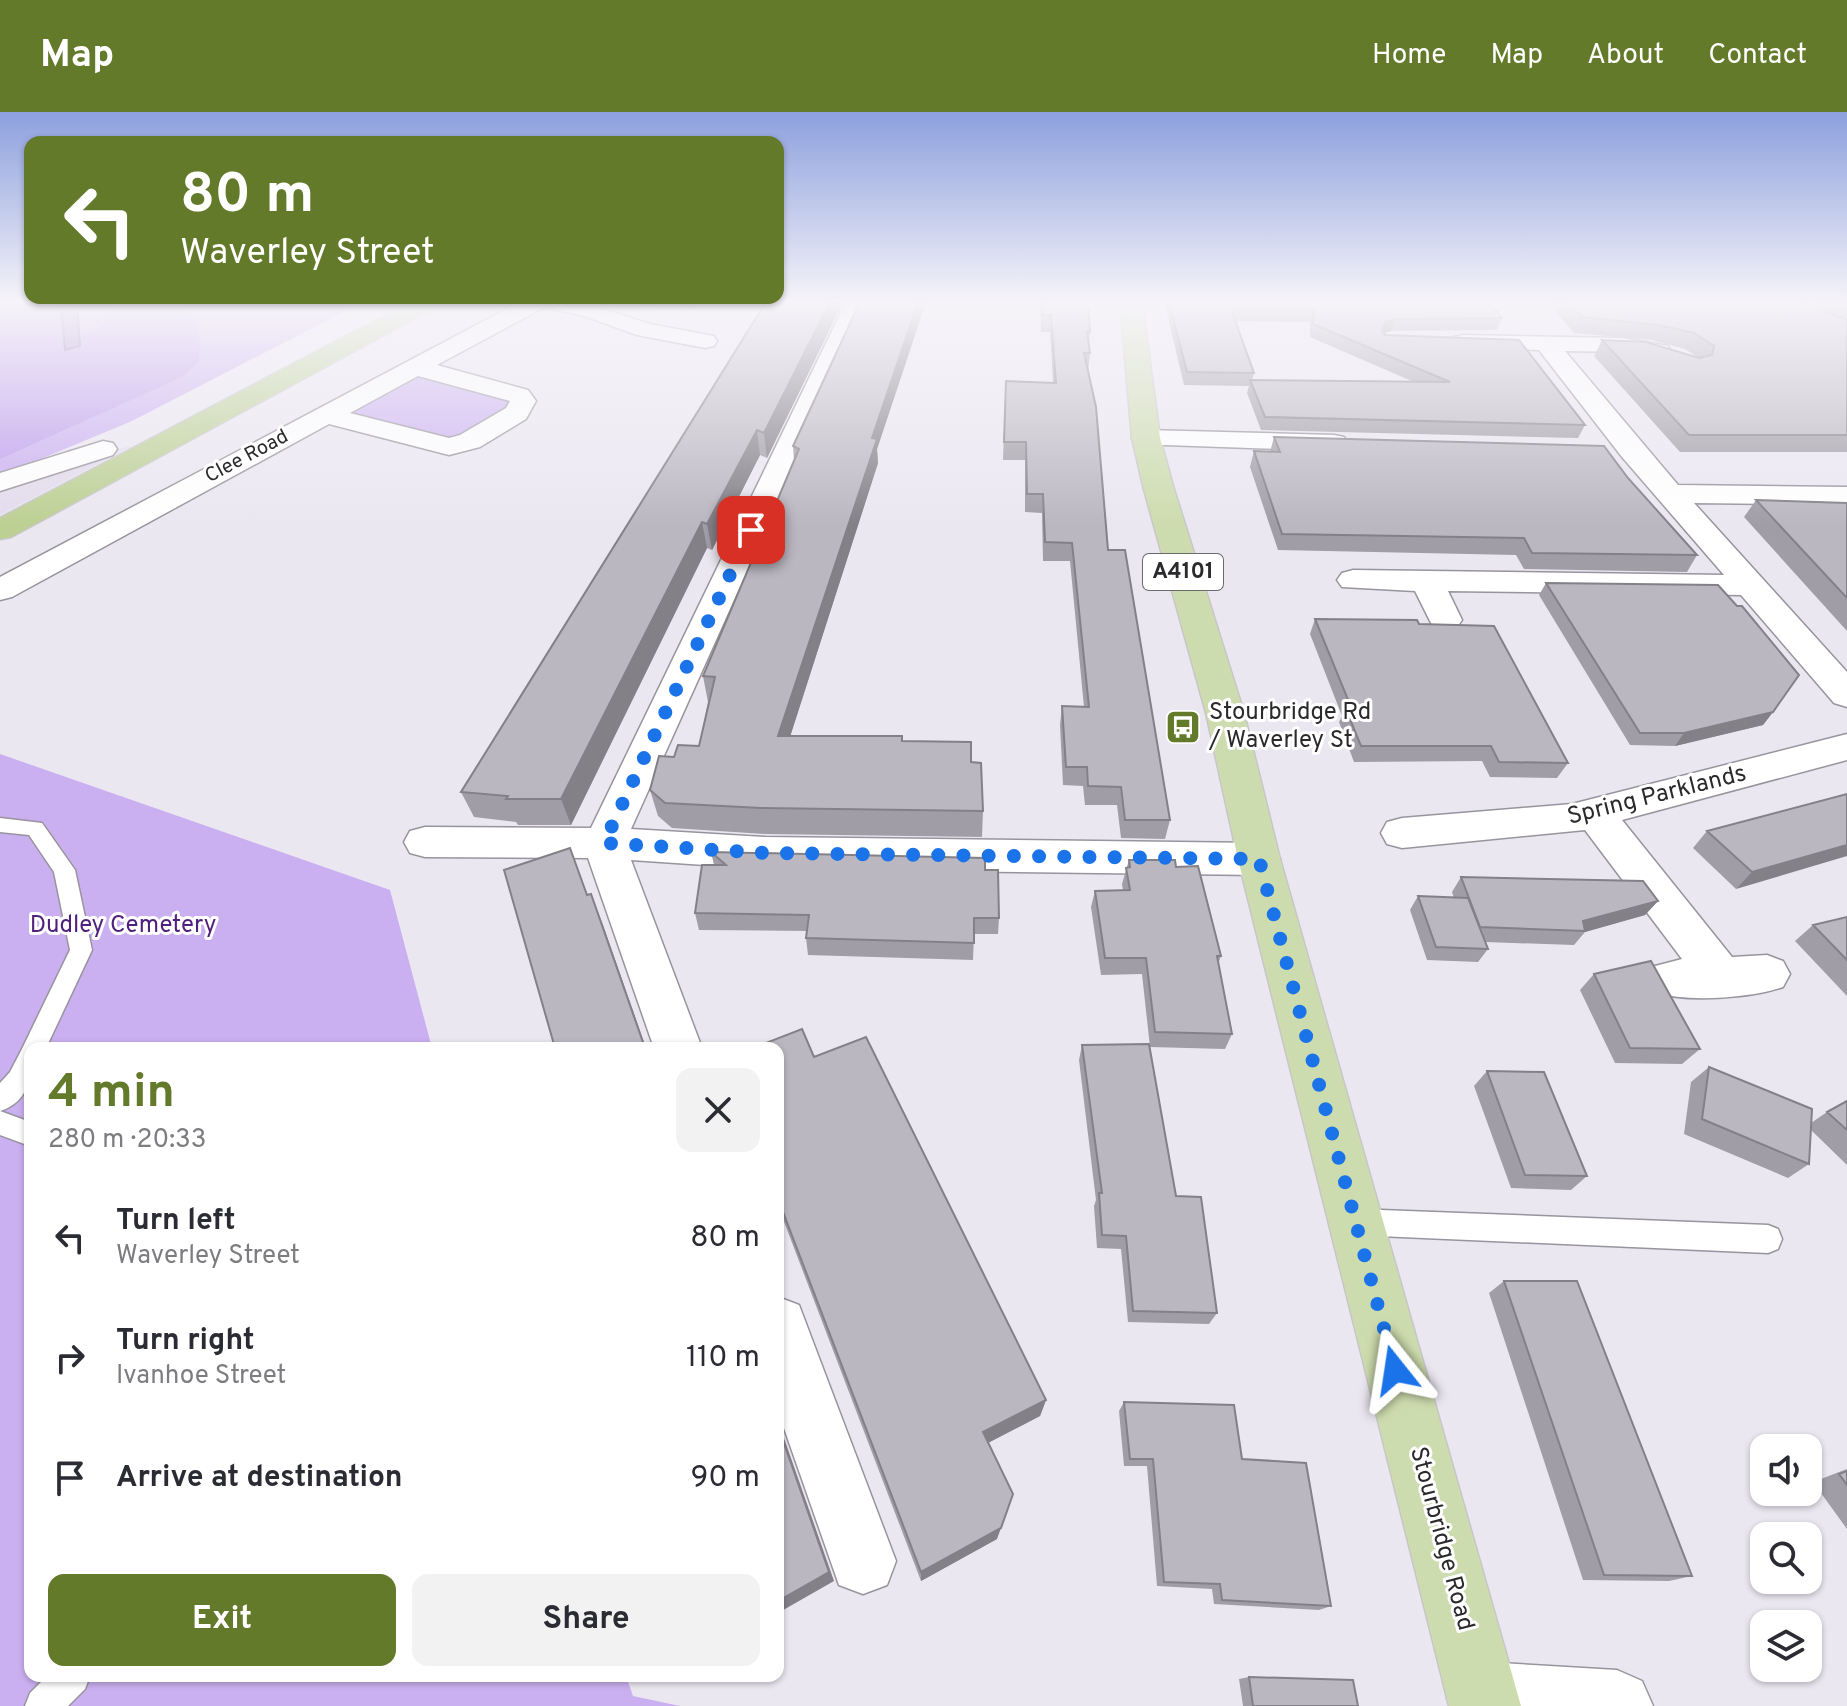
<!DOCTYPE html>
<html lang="en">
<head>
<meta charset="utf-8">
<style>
  :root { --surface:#fff; --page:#f2f2f3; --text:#2b2b33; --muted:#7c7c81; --accent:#637a2b }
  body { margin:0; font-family:Overpass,sans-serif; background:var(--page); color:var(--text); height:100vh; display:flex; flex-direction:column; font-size:30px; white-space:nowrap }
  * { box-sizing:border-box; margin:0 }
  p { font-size:26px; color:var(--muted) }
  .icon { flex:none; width:44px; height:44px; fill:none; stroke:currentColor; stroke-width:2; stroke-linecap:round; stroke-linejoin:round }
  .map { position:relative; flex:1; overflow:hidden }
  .drawer { position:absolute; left:24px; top:930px; width:760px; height:640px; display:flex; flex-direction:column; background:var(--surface); border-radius:16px; box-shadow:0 2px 6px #0004 }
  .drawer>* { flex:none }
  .top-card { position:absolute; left:24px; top:24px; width:760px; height:168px; border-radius:16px; box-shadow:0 2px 6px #0004; background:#637a2b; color:#fff; overflow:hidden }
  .buttons { position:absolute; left:1750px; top:1322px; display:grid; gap:16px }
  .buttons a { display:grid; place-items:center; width:72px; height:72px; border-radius:16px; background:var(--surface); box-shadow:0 2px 6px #0004; font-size:40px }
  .pin { position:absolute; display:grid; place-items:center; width:68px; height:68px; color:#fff; margin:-34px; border-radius:16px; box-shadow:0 4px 12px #0006 }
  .me { position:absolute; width:88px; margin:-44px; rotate:345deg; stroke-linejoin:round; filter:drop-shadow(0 0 6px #0008) }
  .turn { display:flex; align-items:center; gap:28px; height:168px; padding:0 24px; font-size:36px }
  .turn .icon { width:104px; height:104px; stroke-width:2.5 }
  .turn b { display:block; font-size:56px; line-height:68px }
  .round { display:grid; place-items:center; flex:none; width:84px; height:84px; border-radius:16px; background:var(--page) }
  .headline { display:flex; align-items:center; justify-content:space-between; height:136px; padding:0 24px }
  h1 { font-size:48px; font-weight:700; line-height:60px; color:var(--accent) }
  .button { display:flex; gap:16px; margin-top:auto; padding:16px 24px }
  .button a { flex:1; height:92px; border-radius:16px; background:var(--accent); color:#fff; font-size:32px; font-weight:700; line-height:92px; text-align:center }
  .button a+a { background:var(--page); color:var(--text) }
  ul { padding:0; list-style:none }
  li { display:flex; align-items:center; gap:24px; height:120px; padding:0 24px }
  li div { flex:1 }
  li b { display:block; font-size:30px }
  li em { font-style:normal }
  header { display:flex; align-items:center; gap:48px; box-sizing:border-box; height:112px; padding:0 40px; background:var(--accent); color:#fff }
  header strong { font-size:38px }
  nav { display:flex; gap:44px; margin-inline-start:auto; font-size:28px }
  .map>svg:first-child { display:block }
</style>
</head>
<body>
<header>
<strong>Map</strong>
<nav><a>Home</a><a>Map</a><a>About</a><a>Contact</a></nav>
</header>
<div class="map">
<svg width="1847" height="1594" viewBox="0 0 1847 1594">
  <rect width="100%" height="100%" fill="#ebe7f1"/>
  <path fill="#e2dbec" d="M 132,334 L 0,403 L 0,364 Z"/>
  <path fill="#cbb0f1" d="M 0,190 L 363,190 L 132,309 L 0,364 Z
    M 420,263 L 508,289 L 509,297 L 454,328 L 350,302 Z
    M 0,642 L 390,778 L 432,936 L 30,936 L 30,1564 L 626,1564 L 633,1584 L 680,1594 L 0,1594 Z"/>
  <path fill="#be9dec" d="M 0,190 L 55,190 L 61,194 L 66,238 L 80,234 L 79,226 L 106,211 L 106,190 L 211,190 L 185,198 C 202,211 200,229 199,250 L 182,265 L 0,347 Z"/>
  <path fill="#a483d0" stroke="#7f689f" stroke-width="2" d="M 55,190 L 77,190 L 80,234 L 65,238 L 61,194 Z"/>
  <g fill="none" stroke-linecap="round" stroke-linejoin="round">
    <g stroke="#98949d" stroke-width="3">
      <path id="service" d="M 1138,190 L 1195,190 L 1201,193 L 1195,196 L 1143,193 Z
        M 0,706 L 42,711 L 75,758 L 92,838 L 46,936 L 30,936 C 30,964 32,988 0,999 L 30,1010 L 30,1034 L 0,1023 L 0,971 L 10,960 L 22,937 L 70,838 L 54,760 L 29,723 L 0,720 Z
        M 1355,1097 L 1768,1113 L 1778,1117 L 1782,1127 L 1778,1137 L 1768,1141 L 1355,1123 L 1345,1119 L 1341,1110 L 1345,1101 Z
        M 47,1564 L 90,1564 L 85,1577 L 68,1594 L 25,1594 L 30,1581 Z"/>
    </g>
    <g stroke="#98949d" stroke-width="3">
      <path id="minor" d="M 520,190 L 581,190 L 650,212 L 714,224 L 717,229 L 714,234 L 705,236 L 637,223 L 584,204 L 545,195 L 437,253 L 528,278 L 536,289 L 526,307 L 480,335 L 449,343 L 329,312 L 12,485 L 0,488 L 0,465 ZM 418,264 L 510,289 L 506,296 L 460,323 L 449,326 L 350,301 Z
        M 846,190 L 868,190 L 631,717 L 765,725 L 1259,731 L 1274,736 L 1280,747 L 1274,758 L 1259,763 L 765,757 L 631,748 L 702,936 L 654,936 L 588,746 L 425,745 L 410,741 L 404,730 L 410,719 L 425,715 L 591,716 Z
        M 1463,223 L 1622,226 L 1668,234 L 1671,239 L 1668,244 L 1659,246 L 1622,240 L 1565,239 L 1678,373 L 1847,375 L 1847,393 L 1694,391 L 1847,560 L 1847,595 L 1834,591 L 1741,483 L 1448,479 L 1462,508 L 1457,515 L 1445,518 L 1433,515 L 1415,479 L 1342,475 L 1337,468 L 1342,461 L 1353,458 L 1724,463 L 1622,345 L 1539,238 L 1454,235 L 1451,230 L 1454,225 Z
        M 1146,318 L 1334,323 L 1344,325 L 1348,331 L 1344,337 L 1334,339 L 1136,332 L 1132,326 L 1136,320 Z
        M 103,329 L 113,331 L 117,337 L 113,343 L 0,379 L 0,361 Z
        M 1847,622 L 1847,648 L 1622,708 L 1732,845 L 1767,843 L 1783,849 L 1790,862 L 1783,875 C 1752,886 1686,891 1655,880 L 1648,867 L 1655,854 L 1682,847 L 1585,718 L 1402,736 L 1387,732 L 1381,721 L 1387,710 L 1402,706 L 1572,692 Z
        M 778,1185 L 799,1193 L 896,1449 L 887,1473 L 863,1482 L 839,1473 L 778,1299 Z
        M 1483,1550 L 1617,1558 L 1642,1569 L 1653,1594 L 1451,1594 L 1447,1586 L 1458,1561 Z"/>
    </g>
    <g stroke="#c8c7c8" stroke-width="3">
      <path id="primary" d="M 1120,190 L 1142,190 L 1160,326 L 1173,374 L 1244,601 L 1280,747 L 1521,1594 L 1449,1594 L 1238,747 L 1206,601 L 1143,374 L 1132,326 Z"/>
    </g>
    <g stroke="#c8c7c8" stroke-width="3">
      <path id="trunk" d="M 411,190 L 439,190 L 436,195 L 11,425 L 0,427 L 0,406 Z"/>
    </g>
    <use href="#service" fill="#fff" fill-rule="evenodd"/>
    <use href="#minor" fill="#fff" fill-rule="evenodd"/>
    <use href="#primary" fill="#cddcae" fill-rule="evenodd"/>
    <use href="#trunk" fill="#bcd093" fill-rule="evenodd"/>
  </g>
  <path fill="#a19da6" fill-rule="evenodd" d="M 607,190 L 700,190 L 694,198 Z
    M 744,190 L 843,190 L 767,346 L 760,343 L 712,438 L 707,436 L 571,713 L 518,713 L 516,710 L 474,705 L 461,680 L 765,191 Z
    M 860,190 L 926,190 L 877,337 L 878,351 L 790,624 L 902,629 L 971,650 L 983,699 L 982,725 L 765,722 L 672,716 L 658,704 L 650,678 L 674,645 L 699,634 L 708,590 L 703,564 L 794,349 L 793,334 Z
    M 1040,190 L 1088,190 L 1090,220 L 1088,231 L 1090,241 L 1088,258 L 1108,438 L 1170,708 L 1165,727 L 1121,726 L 1117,693 L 1085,693 L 1083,674 L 1063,673 L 1060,613 L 1062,594 L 1084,595 L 1070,449 L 1043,449 L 1042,401 L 1025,400 L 1025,348 L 1003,348 L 1005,286 L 1053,271 L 1050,220 L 1041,220 Z
    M 1167,190 L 1489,190 L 1502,206 L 1497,218 L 1391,219 L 1384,221 L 1585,313 L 1578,326 L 1261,318 L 1247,281 L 1249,274 L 1184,273 L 1166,197 ZM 1236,209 L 1310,210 L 1310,225 L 1414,270 L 1252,268 L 1254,261 Z
    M 1547,190 L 1801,190 L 1847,208 L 1847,340 L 1680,340 L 1594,244 L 1602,228 L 1699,246 L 1685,237 L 1651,228 L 1574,221 Z
    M 1808,190 L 1847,190 L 1847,208 Z
    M 1274,325 L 1697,443 L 1687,460 L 1524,457 L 1516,443 L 1278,438 L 1250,355 L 1254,339 L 1270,340 Z
    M 1756,388 L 1847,391 L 1847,519 L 1744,405 Z
    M 1546,471 L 1773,600 L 1763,613 L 1675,634 L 1630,633 L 1539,483 Z
    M 1315,507 L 1419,512 L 1568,651 L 1557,666 L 1490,665 L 1482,649 L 1354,650 L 1339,610 L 1342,604 L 1310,522 Z
    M 1847,682 L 1736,777 L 1693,736 L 1707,719 Z
    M 711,740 L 985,758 L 999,806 L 998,822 L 974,822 L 973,848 L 808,843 L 806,826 L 807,819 L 699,818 L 695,801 L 714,753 Z
    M 1129,748 L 1176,755 L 1221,844 L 1218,852 L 1232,922 L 1225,937 L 1150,935 L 1142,862 L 1101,863 L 1091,795 L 1095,779 L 1123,778 L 1122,772 Z
    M 1461,765 L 1658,789 L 1645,803 L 1585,820 L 1574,833 L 1485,830 L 1488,837 L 1478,850 L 1427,848 L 1410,798 L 1418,784 L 1454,786 L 1452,780 Z
    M 1847,805 L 1847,884 L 1795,829 L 1813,813 Z
    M 1594,862 L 1700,937 L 1682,952 L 1615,951 L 1580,878 Z
    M 1082,933 L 1176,1084 L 1217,1201 L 1209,1212 L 1128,1210 L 1121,1137 L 1097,1136 L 1094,1094 L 1096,1088 L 1079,948 Z
    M 778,936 L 814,945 L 1046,1288 L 1040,1304 L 988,1331 L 997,1427 L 921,1469 L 778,1094 Z
    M 1709,955 L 1811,1011 L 1827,1000 L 1847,989 L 1847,1053 L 1811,1018 L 1809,1052 L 1788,1066 L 1684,1022 L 1691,970 Z
    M 1487,959 L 1587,1064 L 1571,1078 L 1511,1076 L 1474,974 Z
    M 1504,1169 L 1692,1464 L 1669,1469 L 1583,1468 L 1489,1181 Z
    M 1124,1290 L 1242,1347 L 1331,1494 L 1319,1498 L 1214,1492 L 1212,1477 L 1157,1474 L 1147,1354 L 1124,1354 L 1119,1299 Z
    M 1847,1357 L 1847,1417 L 1813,1370 Z
    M 1249,1565 L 1358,1594 L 1243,1594 L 1239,1567 Z"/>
  <path fill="#838087" d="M 693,190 L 700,190 L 694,198 Z
    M 830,190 L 843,190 L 767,346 L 764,321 Z
    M 918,190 L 926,190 L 877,337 L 878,351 L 782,650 L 778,624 L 872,326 Z
    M 1396,207 L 1391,219 L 1380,222 L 1385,210 Z
    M 757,318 L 760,343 L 712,438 L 707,412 Z
    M 702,410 L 707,436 L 571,713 L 561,687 Z
    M 1773,600 L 1763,613 L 1675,634 L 1684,621 Z
    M 1847,733 L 1847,744 L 1736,777 L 1752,760 Z
    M 591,782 L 603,813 L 646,936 L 645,936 Z
    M 1658,789 L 1645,803 L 1585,820 L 1583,809 Z
    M 1046,1288 L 1040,1304 L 980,1335 L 983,1320 Z
    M 778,1309 L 834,1469 L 778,1501 Z
    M 1001,1416 L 997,1427 L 921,1469 L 921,1460 Z"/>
  <path fill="#bbb7c1" stroke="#838087" stroke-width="2" d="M 766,190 L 830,190 L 764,321 L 757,318 L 707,412 L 702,410 L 561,687 L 506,687 L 508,684 L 461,680 Z
    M 860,190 L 918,190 L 872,326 L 877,327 L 778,624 L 902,624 L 902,629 L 971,630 L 971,650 L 981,651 L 983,699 L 761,696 L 665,691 L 650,678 L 659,644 L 674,645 L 678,633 L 699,634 L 715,565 L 703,564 L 799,337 L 793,334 Z
    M 1042,190 L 1088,190 L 1090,220 L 1087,220 L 1090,241 L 1084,241 L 1096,295 L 1108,438 L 1125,438 L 1170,708 L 1125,708 L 1121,675 L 1088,674 L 1087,655 L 1066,655 L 1062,594 L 1089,595 L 1072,431 L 1045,430 L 1043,382 L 1027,382 L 1026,330 L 1004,330 L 1006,269 L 1056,271 L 1051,203 L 1042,203 Z
    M 1169,190 L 1489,190 L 1502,206 L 1396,207 L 1385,210 L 1382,218 L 1385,223 L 1519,228 L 1585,313 L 1265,305 L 1250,268 L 1450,270 L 1313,212 L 1314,198 L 1231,197 L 1254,261 L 1187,260 Z
    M 1568,190 L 1801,190 L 1847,208 L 1847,323 L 1689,323 L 1602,228 L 1646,230 L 1699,246 L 1712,243 L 1714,234 L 1694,221 L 1659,213 L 1582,205 Z
    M 1274,325 L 1604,334 L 1628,366 L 1697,443 L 1532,441 L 1524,426 L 1282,422 L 1254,339 L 1280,340 Z
    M 1756,388 L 1847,391 L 1847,486 Z
    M 1546,471 L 1718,473 L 1737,494 L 1742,494 L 1799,563 L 1773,600 L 1684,621 L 1640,621 Z
    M 1315,507 L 1417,508 L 1419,512 L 1494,514 L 1568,651 L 1499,650 L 1491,634 L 1361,634 L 1345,595 L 1351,595 Z
    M 1847,682 L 1847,733 L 1752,760 L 1707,719 Z
    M 570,736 L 587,783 L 591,782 L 645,936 L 555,936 L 504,758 Z
    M 711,740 L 985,746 L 985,758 L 998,758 L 999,806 L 974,806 L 974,831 L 806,826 L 809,803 L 695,801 L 702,753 L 726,753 Z
    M 1129,748 L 1175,748 L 1176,755 L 1198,754 L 1221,844 L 1217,844 L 1232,922 L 1155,920 L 1146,846 L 1105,846 L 1095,779 L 1130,778 L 1126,756 L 1130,755 Z
    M 1461,765 L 1643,769 L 1658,789 L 1583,809 L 1585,819 L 1480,815 Z
    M 1418,784 L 1468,786 L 1488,837 L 1436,835 Z
    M 1847,805 L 1847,848 L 1813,813 Z
    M 1651,849 L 1700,937 L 1630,936 L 1594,862 Z
    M 802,917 L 814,945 L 866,925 L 1046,1288 L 983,1320 L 1013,1382 L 1001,1416 L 921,1460 L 778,1087 L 778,936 L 753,936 Z
    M 1149,932 L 1176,1084 L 1201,1085 L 1217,1201 L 1133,1199 L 1126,1124 L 1102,1123 L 1099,1081 L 1102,1081 L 1082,933 Z
    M 1709,955 L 1812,997 L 1809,1052 L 1702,1007 Z
    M 1487,959 L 1544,960 L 1587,1064 L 1525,1063 Z
    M 1847,989 L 1847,1018 L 1827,1000 Z
    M 1504,1169 L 1577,1169 L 1692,1464 L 1604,1463 Z
    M 1124,1290 L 1234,1293 L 1242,1347 L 1306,1351 L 1331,1494 L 1222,1488 L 1220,1472 L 1164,1470 L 1153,1347 L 1130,1347 Z
    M 778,1314 L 829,1460 L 778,1489 Z
    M 1847,1359 L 1847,1373 L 1839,1362 Z
    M 1249,1565 L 1353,1568 L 1358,1594 L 1253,1594 Z"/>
  <linearGradient id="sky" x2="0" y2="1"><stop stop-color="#8da0de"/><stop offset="0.46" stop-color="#f6f4f9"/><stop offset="1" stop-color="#f6f4f9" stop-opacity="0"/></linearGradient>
  <rect width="1847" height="413" fill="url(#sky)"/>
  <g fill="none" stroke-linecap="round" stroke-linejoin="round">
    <path stroke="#1a73e8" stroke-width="14" stroke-dasharray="0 25.2" d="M 751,418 L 604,731 L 765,741 L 1259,747 L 1395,1258"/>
  </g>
  <defs>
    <g id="bus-square" transform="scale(1.8)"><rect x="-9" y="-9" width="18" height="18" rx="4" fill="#637a2b" stroke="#fff"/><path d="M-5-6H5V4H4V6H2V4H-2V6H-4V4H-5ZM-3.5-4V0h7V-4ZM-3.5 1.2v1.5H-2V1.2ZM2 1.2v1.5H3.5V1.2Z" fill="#fff"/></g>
  </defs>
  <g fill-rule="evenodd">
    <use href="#bus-square" x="1183" y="615"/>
  </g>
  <g text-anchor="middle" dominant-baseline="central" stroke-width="6" stroke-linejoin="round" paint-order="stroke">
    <g font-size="20" fill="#2a292c" stroke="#fff">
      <text transform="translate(247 345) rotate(-28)">Clee Road</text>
    </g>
    <rect fill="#fff" stroke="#6a696b" stroke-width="2" x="1143" y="442" width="80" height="36" rx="6"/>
    <g font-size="22" font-weight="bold" fill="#2a292c">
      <text x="1183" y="460">A4101</text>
    </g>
    <g font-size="24" fill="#2a292c" stroke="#fff" text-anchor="start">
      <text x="1209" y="601">Stourbridge Rd<tspan x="1209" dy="28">/ Waverley St</tspan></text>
    </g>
    <g font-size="24" fill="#2a292c" stroke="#fff">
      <text transform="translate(1657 684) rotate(-14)">Spring Parklands</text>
      <text transform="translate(1441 1427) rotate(75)">Stourbridge Road</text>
    </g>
    <g font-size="24" fill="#4f217c" stroke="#fff">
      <text x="123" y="814">Dudley Cemetery</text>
    </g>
  </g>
</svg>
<div class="buttons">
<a><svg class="icon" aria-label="sound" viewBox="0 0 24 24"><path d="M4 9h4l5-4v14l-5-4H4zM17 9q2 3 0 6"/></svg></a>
<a><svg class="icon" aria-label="search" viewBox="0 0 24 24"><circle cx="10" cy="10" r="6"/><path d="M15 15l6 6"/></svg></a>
<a><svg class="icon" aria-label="layers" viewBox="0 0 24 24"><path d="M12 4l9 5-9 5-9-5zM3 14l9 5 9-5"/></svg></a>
</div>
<div class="pin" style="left:751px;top:418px;background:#d93025"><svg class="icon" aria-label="arrive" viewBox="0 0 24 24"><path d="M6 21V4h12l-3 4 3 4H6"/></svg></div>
<svg class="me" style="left:1395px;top:1258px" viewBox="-20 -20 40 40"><path d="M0-17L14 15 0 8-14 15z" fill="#1a73e8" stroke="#fff" stroke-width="4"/></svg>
<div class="top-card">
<div class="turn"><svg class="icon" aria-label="left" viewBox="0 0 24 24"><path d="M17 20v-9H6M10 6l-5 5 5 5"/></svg><div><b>80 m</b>Waverley Street</div></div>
</div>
<section class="drawer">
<div class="headline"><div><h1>4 min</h1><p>280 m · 20:33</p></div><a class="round"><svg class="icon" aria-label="close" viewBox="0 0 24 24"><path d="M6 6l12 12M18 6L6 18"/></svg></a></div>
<ul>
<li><svg class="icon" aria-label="left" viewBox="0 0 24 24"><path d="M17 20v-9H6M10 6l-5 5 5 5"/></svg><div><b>Turn left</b><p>Waverley Street</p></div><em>80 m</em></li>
<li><svg class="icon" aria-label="right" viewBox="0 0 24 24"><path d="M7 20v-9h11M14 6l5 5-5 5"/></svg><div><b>Turn right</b><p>Ivanhoe Street</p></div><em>110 m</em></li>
<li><svg class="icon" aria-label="arrive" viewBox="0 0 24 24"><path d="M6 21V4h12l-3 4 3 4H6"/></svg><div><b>Arrive at destination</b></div><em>90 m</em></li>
</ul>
<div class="button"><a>Exit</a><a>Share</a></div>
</section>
</div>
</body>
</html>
